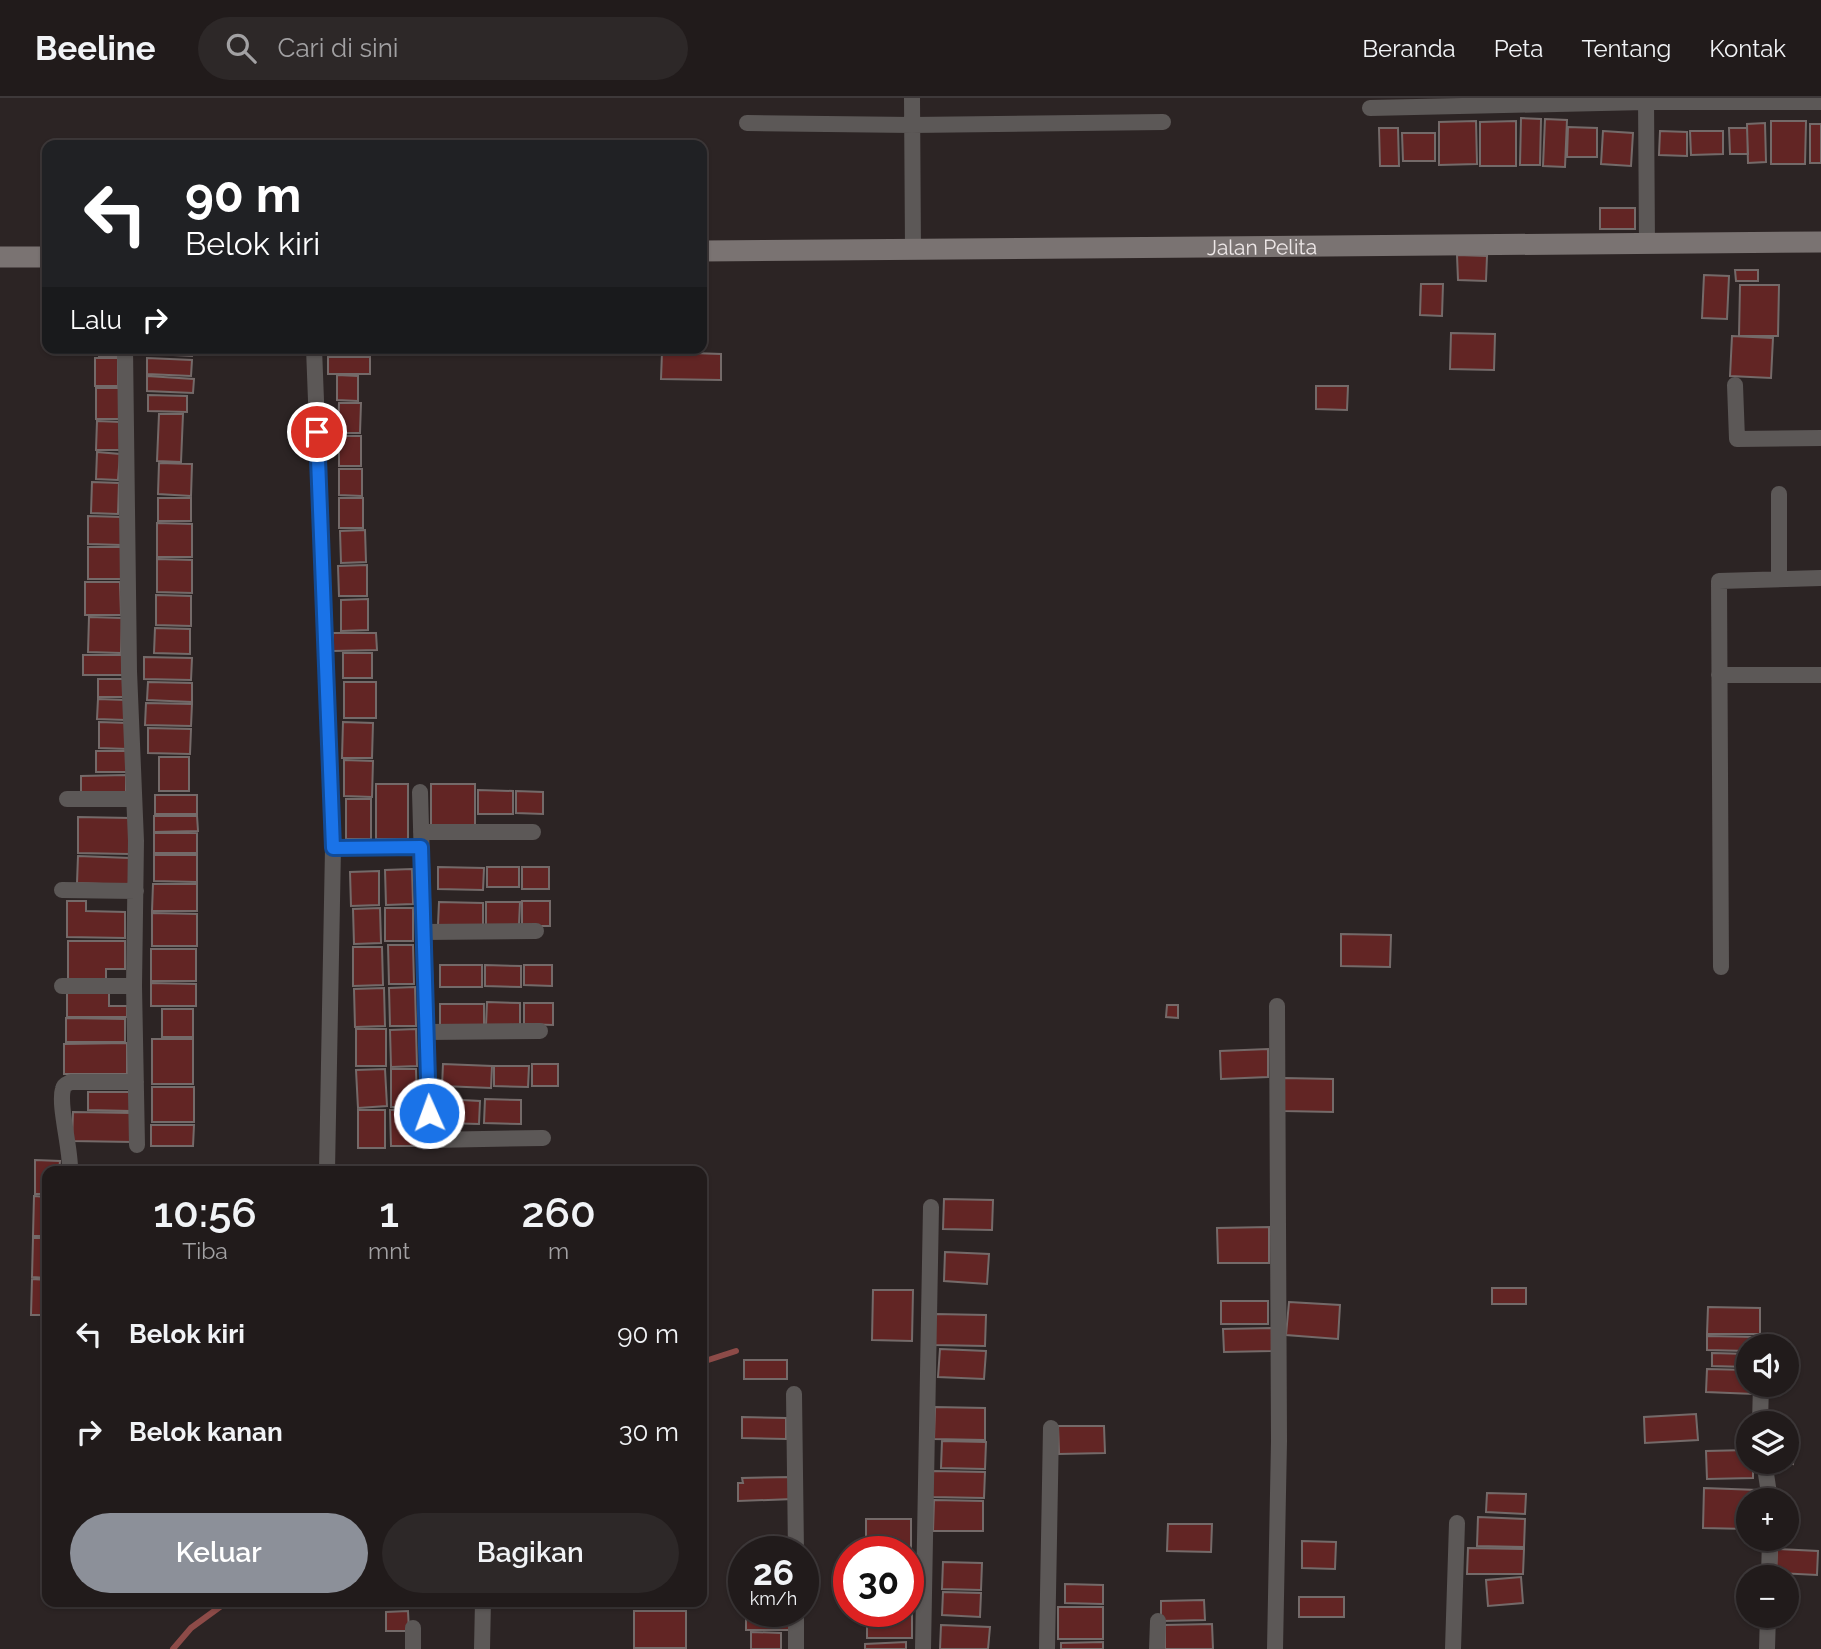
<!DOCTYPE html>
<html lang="id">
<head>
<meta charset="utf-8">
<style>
  :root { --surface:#211b1b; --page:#2d2828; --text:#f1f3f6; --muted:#a2a1a3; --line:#3e393a; --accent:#8c9099 }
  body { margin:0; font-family:Raleway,sans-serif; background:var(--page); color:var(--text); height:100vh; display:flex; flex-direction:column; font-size:26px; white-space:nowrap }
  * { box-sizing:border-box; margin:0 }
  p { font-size:23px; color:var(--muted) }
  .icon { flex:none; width:38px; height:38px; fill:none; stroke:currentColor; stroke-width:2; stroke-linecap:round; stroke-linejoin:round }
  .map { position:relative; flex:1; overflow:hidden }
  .sheet { position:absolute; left:42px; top:1068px; width:665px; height:441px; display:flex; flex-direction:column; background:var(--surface); border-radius:14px; box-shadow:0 2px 5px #0004,0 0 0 2px var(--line) }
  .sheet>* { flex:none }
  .hud { position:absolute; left:42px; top:42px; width:665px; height:214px; border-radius:14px; box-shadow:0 2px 5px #0004,0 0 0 2px var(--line); background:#202124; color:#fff; overflow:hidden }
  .fabs { position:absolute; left:1736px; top:1236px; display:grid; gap:14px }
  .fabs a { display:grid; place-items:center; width:63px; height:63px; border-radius:50%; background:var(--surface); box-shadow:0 2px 5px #0004,0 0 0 2px var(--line); font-size:35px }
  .speed { position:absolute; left:728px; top:1438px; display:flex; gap:14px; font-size:35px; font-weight:700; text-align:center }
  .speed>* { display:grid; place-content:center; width:91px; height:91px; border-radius:50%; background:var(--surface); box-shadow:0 2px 5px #0004,0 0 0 2px var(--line); line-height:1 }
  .speed small { font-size:18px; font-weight:400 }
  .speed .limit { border:10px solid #d22; background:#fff; color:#111 }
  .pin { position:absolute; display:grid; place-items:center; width:60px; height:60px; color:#fff; margin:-30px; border:4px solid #fff; border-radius:50%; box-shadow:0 2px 7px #0007 }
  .me { position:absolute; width:77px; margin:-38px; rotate:358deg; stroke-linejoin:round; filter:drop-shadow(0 0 5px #0008) }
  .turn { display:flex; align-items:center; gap:24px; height:147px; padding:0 28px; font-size:32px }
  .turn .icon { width:91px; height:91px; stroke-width:2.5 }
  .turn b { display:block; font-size:49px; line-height:60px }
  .then { display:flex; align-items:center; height:66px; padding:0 28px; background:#0003; gap:14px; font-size:26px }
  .eta { display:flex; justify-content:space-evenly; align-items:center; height:119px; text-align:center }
  .eta b { font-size:42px; font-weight:600; line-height:49px }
  .action { display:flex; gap:14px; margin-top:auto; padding:14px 28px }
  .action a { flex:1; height:80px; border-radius:42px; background:var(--accent); color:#fff; font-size:28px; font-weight:600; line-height:80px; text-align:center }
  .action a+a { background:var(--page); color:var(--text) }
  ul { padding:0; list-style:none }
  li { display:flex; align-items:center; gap:21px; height:98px; padding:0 28px }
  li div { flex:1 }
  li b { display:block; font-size:26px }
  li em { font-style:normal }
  header { display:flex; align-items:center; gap:42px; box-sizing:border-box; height:98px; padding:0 35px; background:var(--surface); border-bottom:2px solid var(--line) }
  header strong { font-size:33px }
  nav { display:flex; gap:38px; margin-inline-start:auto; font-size:24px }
  .search { width:490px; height:63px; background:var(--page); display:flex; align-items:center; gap:18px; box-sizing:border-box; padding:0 24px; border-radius:38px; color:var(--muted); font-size:26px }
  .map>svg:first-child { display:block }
</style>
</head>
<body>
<header>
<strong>Beeline</strong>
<div class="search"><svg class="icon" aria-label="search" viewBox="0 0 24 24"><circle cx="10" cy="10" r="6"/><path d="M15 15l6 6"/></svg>Cari di sini</div>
<nav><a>Beranda</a><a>Peta</a><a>Tentang</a><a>Kontak</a></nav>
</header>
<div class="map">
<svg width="1821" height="1551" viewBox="0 0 1821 1551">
  <rect width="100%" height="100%" fill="#2c2424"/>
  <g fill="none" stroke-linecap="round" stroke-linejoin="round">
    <path stroke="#8d4b48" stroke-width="6" d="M 702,1264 L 736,1253
      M 173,1551 L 191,1530 L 228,1503"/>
  </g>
  <path fill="#622524" stroke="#746a69" stroke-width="2" d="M 1521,20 L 1541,21 L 1540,67 L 1520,67 Z
    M 1545,21 L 1567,22 L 1565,69 L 1543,68 Z
    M 1476,23 L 1477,66 L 1439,67 L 1439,24 Z
    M 1516,23 L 1516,68 L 1480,68 L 1480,24 Z
    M 1771,23 L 1806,23 L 1805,66 L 1771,66 Z
    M 1765,25 L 1766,64 L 1748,65 L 1747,26 Z
    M 1810,26 L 1821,26 L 1821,65 L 1810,65 Z
    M 1568,29 L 1597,30 L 1597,59 L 1567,59 Z
    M 1379,30 L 1398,30 L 1399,68 L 1380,68 Z
    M 1729,30 L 1747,30 L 1748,56 L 1730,56 Z
    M 1603,33 L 1633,35 L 1631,68 L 1601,66 Z
    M 1660,33 L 1687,34 L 1687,58 L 1659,57 Z
    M 1690,33 L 1723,33 L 1723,56 L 1691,57 Z
    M 1402,35 L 1435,35 L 1435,63 L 1403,63 Z
    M 1600,110 L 1635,110 L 1635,131 L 1600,131 Z
    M 1457,157 L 1487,158 L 1486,183 L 1458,182 Z
    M 1735,172 L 1758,172 L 1758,183 L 1736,183 Z
    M 1704,177 L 1729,178 L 1727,221 L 1702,220 Z
    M 1421,186 L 1443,186 L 1442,218 L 1420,217 Z
    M 1740,187 L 1779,187 L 1778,238 L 1739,238 Z
    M 1451,235 L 1495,236 L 1494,272 L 1450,271 Z
    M 1732,238 L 1773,240 L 1771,280 L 1730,278 Z
    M 99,250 L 118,250 L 118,258 L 99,258 Z
    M 154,250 L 193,250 L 192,258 L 154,256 Z
    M 325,250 L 371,250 L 371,257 L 325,257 Z
    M 662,254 L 721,256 L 721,282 L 661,281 Z
    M 328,259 L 370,259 L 370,276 L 328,276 Z
    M 95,260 L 118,260 L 118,288 L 95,288 Z
    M 147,260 L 192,262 L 191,278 L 147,276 Z
    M 337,277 L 358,278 L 358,303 L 337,302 Z
    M 147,278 L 194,281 L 193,295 L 147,293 Z
    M 1316,288 L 1348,288 L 1347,312 L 1316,311 Z
    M 96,290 L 121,290 L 121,321 L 96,321 Z
    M 148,297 L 187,298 L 187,314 L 148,313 Z
    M 339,305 L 361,305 L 360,335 L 338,335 Z
    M 159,316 L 183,316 L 181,364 L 157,363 Z
    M 97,323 L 121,324 L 121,352 L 96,352 Z
    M 339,338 L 361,338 L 361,368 L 339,368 Z
    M 97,354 L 120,356 L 118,382 L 96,381 Z
    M 159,365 L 192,366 L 191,398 L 158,396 Z
    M 339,371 L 362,371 L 362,398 L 339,397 Z
    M 92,384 L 119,385 L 118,416 L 91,415 Z
    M 158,400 L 191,400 L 191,423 L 158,423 Z
    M 339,400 L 363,400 L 363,430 L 339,430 Z
    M 88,418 L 122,419 L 122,447 L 88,446 Z
    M 157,425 L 192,426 L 192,459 L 157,459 Z
    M 365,432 L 366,464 L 341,465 L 340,433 Z
    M 88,449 L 122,449 L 122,481 L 88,481 Z
    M 157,461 L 192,462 L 192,495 L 157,494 Z
    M 367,467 L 367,498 L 339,498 L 338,468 Z
    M 85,484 L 120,484 L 121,517 L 85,517 Z
    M 156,497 L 191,498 L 191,528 L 156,527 Z
    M 368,501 L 368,532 L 341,533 L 341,502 Z
    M 89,519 L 122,520 L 121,555 L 88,554 Z
    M 155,530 L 190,531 L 190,556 L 154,555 Z
    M 333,535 L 376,535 L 377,552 L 333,553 Z
    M 343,555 L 372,555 L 372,580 L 343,580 Z
    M 83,557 L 124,557 L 124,577 L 83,577 Z
    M 144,559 L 192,560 L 191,582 L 144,581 Z
    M 98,581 L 125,581 L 125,599 L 98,599 Z
    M 148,584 L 192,585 L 192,604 L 147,602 Z
    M 344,584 L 376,584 L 376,620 L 344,620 Z
    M 98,601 L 126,602 L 126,622 L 97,621 Z
    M 146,605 L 192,606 L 191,628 L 145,627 Z
    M 99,624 L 128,625 L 128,651 L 99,650 Z
    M 343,624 L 373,625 L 372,660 L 342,660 Z
    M 148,630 L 191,631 L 190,656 L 148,655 Z
    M 96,653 L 128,653 L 128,674 L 96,674 Z
    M 159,659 L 189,659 L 189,693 L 159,693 Z
    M 344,662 L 373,663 L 372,699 L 344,698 Z
    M 126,677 L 126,698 L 81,698 L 81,678 Z
    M 376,686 L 408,686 L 408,741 L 376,741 Z
    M 431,686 L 475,686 L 475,727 L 431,727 Z
    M 478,692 L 513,693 L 513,716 L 478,716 Z
    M 516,693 L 543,694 L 543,716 L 516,715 Z
    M 155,697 L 197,697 L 197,716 L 155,716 Z
    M 346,701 L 371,701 L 371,741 L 346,741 Z
    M 154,718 L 197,718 L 198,733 L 154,734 Z
    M 78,719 L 130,720 L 129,756 L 78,755 Z
    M 154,735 L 197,735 L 197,755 L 154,755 Z
    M 154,757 L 197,757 L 197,784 L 154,783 Z
    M 78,758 L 130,760 L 129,787 L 77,785 Z
    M 438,769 L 484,770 L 483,792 L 438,791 Z
    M 487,769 L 519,769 L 519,789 L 487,789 Z
    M 522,769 L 549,769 L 549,791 L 522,791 Z
    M 412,771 L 413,806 L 386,807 L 385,772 Z
    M 379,773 L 379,807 L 351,808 L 350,774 Z
    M 153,786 L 197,786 L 197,813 L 152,813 Z
    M 67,803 L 86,803 L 86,813 L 125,814 L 125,840 L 67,839 Z
    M 522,803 L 550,803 L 550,828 L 522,828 Z
    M 439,804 L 483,805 L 483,828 L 438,827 Z
    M 486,804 L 520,804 L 519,827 L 486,827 Z
    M 380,810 L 381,845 L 354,846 L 353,811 Z
    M 385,810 L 413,810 L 413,843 L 385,843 Z
    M 152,815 L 197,816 L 197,848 L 152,848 Z
    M 1341,836 L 1391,837 L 1390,869 L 1341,868 Z
    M 68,843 L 125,843 L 125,871 L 106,871 L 106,881 L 68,881 Z
    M 388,847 L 413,847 L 414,886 L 389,886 Z
    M 353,849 L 382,849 L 383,887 L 353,888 Z
    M 151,851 L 196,851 L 196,883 L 151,883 Z
    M 440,867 L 482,867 L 482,889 L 440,889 Z
    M 485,867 L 521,868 L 521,889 L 485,888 Z
    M 524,867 L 552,867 L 552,888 L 524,887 Z
    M 151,885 L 196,886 L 196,908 L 151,908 Z
    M 415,889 L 416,928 L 390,928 L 389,890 Z
    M 384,890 L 385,928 L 355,929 L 354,891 Z
    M 67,893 L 109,893 L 109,908 L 127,908 L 127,919 L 67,919 Z
    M 487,904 L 520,905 L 520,928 L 486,928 Z
    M 524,905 L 553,905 L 553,927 L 524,926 Z
    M 440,906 L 484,906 L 484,929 L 440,929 Z
    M 1167,907 L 1178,907 L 1178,920 L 1166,919 Z
    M 162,911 L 193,911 L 193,939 L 162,939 Z
    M 66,920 L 125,921 L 125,944 L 66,944 Z
    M 356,931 L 386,931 L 386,968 L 356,968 Z
    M 416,931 L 417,968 L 391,969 L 390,932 Z
    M 152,941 L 193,941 L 193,986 L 152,986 Z
    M 127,945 L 127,976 L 64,976 L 64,946 Z
    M 1268,951 L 1268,979 L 1221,981 L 1220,953 Z
    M 443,966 L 492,968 L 491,990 L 442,988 Z
    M 532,966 L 558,966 L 558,988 L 532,988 Z
    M 494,968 L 529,968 L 528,989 L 494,988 Z
    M 385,971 L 387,1008 L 358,1010 L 356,972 Z
    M 391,971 L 416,971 L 417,1009 L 391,1009 Z
    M 1284,980 L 1333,981 L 1333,1014 L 1284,1013 Z
    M 152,989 L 194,989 L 194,1024 L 152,1024 Z
    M 88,994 L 131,994 L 131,1013 L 88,1012 Z
    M 444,1001 L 480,1003 L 479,1026 L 443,1025 Z
    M 485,1001 L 521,1002 L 521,1026 L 484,1025 Z
    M 417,1011 L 418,1048 L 391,1048 L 390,1012 Z
    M 358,1012 L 385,1012 L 385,1050 L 358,1050 Z
    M 73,1014 L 132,1015 L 132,1044 L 72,1043 Z
    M 151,1027 L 194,1027 L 193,1048 L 151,1048 Z
    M 35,1062 L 60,1063 L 59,1073 L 47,1073 L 47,1096 L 35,1096 Z
    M 34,1098 L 47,1099 L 47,1138 L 33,1138 Z
    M 944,1101 L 993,1102 L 992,1132 L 943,1131 Z
    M 1269,1129 L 1269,1165 L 1218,1165 L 1217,1130 Z
    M 33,1140 L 47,1140 L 47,1180 L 32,1179 Z
    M 945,1154 L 989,1156 L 987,1186 L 944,1183 Z
    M 32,1181 L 47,1182 L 47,1217 L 31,1217 Z
    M 1492,1190 L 1526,1190 L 1526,1206 L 1492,1206 Z
    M 873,1192 L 913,1192 L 912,1243 L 872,1242 Z
    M 1221,1203 L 1268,1203 L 1268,1226 L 1221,1226 Z
    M 1289,1204 L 1340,1207 L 1338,1241 L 1286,1237 Z
    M 1708,1209 L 1760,1210 L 1760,1236 L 1707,1236 Z
    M 935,1216 L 986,1217 L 985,1248 L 934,1247 Z
    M 1272,1230 L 1272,1253 L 1224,1254 L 1223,1231 Z
    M 1707,1238 L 1759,1239 L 1759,1248 L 1748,1248 L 1748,1253 L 1707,1252 Z
    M 940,1251 L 986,1253 L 984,1281 L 938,1279 Z
    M 1712,1255 L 1748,1256 L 1748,1269 L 1712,1268 Z
    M 744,1262 L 787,1262 L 787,1281 L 744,1281 Z
    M 1707,1271 L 1748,1272 L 1748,1286 L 1754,1286 L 1754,1296 L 1706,1294 Z
    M 935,1309 L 985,1310 L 985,1342 L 934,1341 Z
    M 1696,1316 L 1698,1342 L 1645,1345 L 1644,1319 Z
    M 742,1319 L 786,1320 L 786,1341 L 742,1340 Z
    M 1058,1328 L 1104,1328 L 1105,1355 L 1059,1356 Z
    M 942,1343 L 986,1344 L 985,1371 L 941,1370 Z
    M 1787,1348 L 1795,1349 L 1793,1366 L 1778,1364 L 1787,1363 Z
    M 1748,1352 L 1748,1363 L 1753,1363 L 1753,1380 L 1707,1381 L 1706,1353 Z
    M 932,1373 L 985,1374 L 984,1400 L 932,1399 Z
    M 792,1379 L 793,1401 L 738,1403 L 738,1385 L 743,1385 L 742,1380 Z
    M 1704,1390 L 1758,1392 L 1758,1402 L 1748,1402 L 1748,1431 L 1703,1430 Z
    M 1487,1395 L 1526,1396 L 1525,1416 L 1486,1414 Z
    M 934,1402 L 983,1403 L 983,1433 L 933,1433 Z
    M 1478,1419 L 1525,1421 L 1524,1449 L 1477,1448 Z
    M 866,1421 L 911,1421 L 911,1450 L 866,1450 Z
    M 1168,1426 L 1212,1426 L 1211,1454 L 1167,1453 Z
    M 1302,1443 L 1336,1444 L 1335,1471 L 1302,1470 Z
    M 1468,1450 L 1524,1451 L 1523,1476 L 1467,1476 Z
    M 1777,1451 L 1818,1453 L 1817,1477 L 1776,1475 Z
    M 943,1464 L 982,1465 L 981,1492 L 942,1491 Z
    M 1521,1479 L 1523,1505 L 1488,1508 L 1486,1482 Z
    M 1065,1486 L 1103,1487 L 1103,1506 L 1065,1505 Z
    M 943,1494 L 981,1495 L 980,1519 L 942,1517 Z
    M 1299,1499 L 1344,1499 L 1344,1519 L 1299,1519 Z
    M 1204,1502 L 1205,1522 L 1161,1523 L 1161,1503 Z
    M 1058,1509 L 1103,1509 L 1103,1541 L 1058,1541 Z
    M 408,1513 L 409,1533 L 386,1533 L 386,1514 Z
    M 634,1513 L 686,1513 L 686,1550 L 634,1550 Z
    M 912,1513 L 912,1540 L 867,1540 L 867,1514 Z
    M 746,1514 L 795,1515 L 795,1532 L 746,1532 Z
    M 1212,1526 L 1213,1551 L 1165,1551 L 1165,1527 Z
    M 941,1527 L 990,1529 L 988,1551 L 940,1551 Z
    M 751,1534 L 781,1535 L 781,1551 L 751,1551 Z
    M 906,1544 L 906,1551 L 865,1551 L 865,1546 Z
    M 1103,1544 L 1103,1551 L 1061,1551 L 1061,1545 Z"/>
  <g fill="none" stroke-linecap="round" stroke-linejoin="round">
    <path stroke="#5c5857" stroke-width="16" d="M 912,0 L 913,152
      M 1646,0 L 1647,145
      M 1370,10 L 1646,4 L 1821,4
      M 747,25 L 912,27 L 1163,24
      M 125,250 L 129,573 L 136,743 L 134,888 L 137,1047
      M 314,250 L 333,750 L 327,1073
      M 1735,287 L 1737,341 L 1821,340
      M 1779,481 L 1779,396
      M 1719,577 L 1821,577
      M 420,694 L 430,1042 L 543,1040
      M 67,701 L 134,701
      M 421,734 L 533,734
      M 333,750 L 421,749
      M 62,792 L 136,793
      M 424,834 L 536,833
      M 1721,869 L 1719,483 L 1821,480
      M 62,888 L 134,888
      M 427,934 L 540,933
      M 70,1073 C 71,1051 58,1007 63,991 C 64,986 67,986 71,984 L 136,984
      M 1761,1248 L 1761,1245
      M 794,1296 L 796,1454
      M 1760,1325 L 1761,1286
      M 1764,1363 L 1770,1402
      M 1769,1479 L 1770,1440
      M 796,1514 L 796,1551
      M 413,1530 L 413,1551
      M 482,1551 L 483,1503
      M 923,1551 L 931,1109
      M 1047,1551 L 1051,1330
      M 1157,1551 L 1158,1523
      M 1275,1551 L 1279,1343 L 1277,908
      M 1453,1551 L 1457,1425
      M 1767,1551 L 1768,1517"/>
    <g stroke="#7a7372" stroke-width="21">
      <path id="s1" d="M 702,153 L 1821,144"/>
      <path d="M 0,159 L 47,159"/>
    </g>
  </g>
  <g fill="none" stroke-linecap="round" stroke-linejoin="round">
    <g stroke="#114b97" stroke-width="18">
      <path id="route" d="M 317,334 L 333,750 L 421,749 L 429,1015"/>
    </g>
    <use href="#route" stroke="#1a73e8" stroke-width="12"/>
  </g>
  <g text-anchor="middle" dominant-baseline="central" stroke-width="5" stroke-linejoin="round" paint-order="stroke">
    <g font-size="21" fill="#ede7e7" stroke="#2c2424">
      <text stroke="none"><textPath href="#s1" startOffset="560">Jalan Pelita</textPath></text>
    </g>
  </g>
</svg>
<div class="fabs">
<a><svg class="icon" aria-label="sound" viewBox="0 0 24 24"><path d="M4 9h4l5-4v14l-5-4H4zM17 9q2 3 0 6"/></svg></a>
<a><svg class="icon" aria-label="layers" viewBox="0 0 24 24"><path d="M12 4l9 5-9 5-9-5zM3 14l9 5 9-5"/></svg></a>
<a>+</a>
<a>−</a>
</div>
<div class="speed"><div>26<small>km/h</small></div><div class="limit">30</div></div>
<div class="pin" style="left:317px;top:334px;background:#d93025"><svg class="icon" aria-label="arrive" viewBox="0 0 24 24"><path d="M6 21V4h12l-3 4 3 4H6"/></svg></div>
<svg class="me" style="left:429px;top:1015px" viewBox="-20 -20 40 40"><circle r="17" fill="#1a73e8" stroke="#fff" stroke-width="3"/><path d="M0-11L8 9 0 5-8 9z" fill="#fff"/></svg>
<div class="hud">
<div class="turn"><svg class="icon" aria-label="left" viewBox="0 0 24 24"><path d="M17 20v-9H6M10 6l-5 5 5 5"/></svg><div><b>90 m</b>Belok kiri</div></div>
<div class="then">Lalu<svg class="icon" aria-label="right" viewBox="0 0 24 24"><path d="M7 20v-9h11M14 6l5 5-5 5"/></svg></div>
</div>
<section class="sheet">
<div class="eta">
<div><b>10:56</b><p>Tiba</p></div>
<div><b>1</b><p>mnt</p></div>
<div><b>260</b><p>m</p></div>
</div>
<ul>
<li><svg class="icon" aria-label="left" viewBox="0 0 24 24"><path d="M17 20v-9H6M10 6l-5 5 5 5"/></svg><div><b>Belok kiri</b></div><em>90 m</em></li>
<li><svg class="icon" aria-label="right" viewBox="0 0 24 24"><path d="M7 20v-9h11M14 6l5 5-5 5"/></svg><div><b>Belok kanan</b></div><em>30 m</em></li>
</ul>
<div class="action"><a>Keluar</a><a>Bagikan</a></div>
</section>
</div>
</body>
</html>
